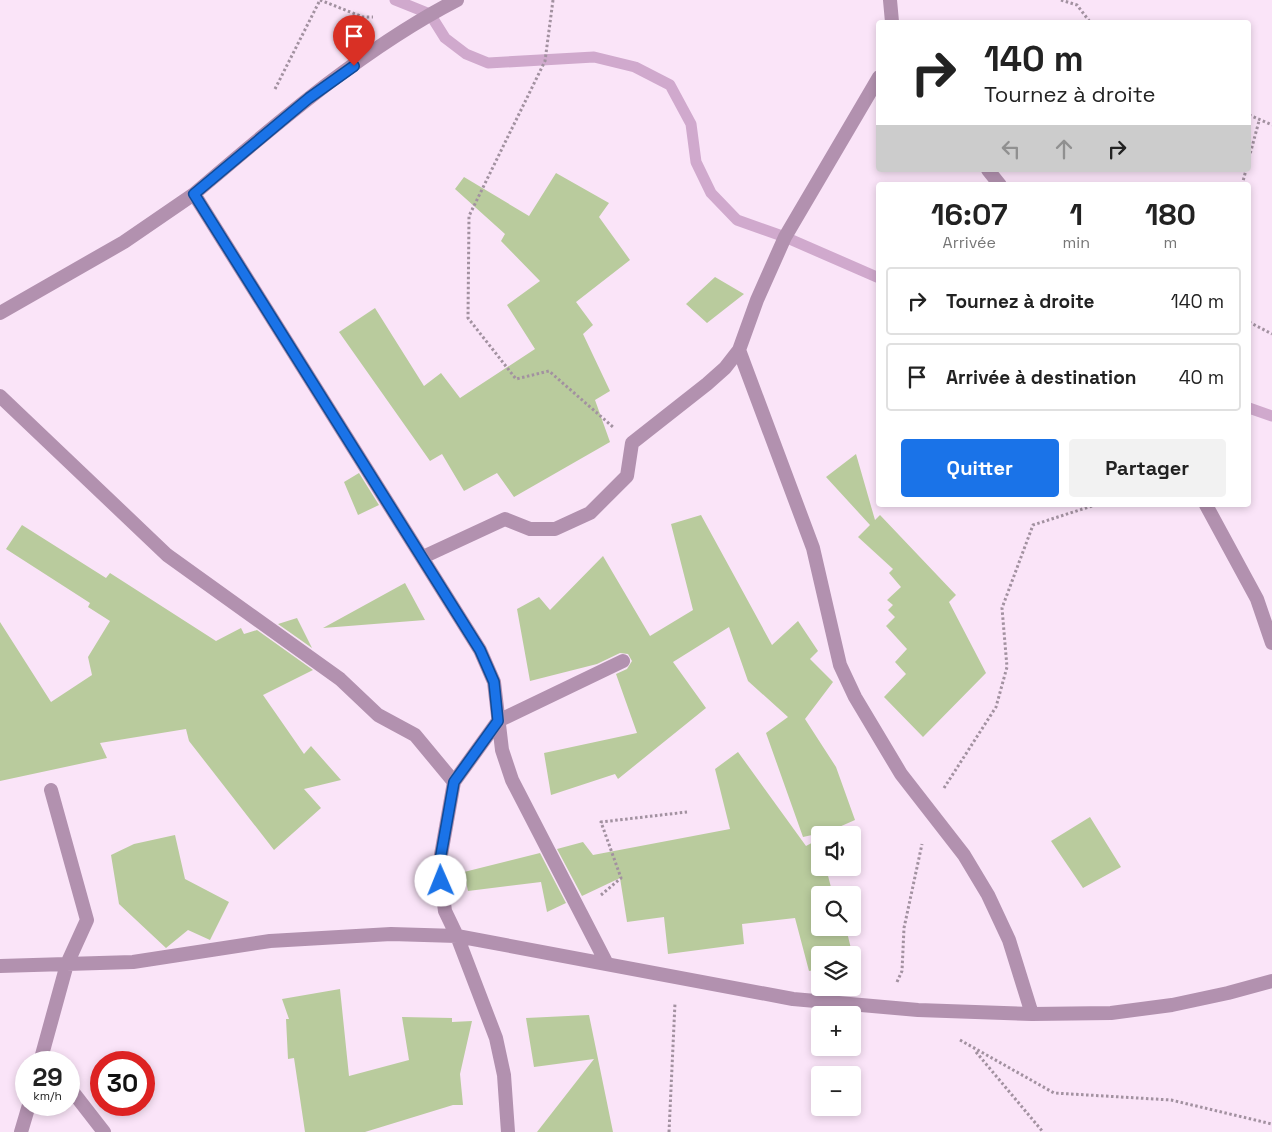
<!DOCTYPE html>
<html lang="fr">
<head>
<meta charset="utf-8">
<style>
  :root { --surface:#fff; --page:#f2f2f2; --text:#222; --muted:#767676; --line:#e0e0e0; --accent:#1a73e8 }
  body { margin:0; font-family:"Space Grotesk",sans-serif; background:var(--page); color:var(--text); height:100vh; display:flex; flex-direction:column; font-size:19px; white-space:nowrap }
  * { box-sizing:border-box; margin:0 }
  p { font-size:16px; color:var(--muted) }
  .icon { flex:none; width:28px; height:28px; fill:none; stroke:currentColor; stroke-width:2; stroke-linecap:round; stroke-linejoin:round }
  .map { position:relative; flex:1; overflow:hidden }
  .panel { position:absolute; left:876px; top:182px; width:375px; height:325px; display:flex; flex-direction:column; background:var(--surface); border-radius:5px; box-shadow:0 2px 8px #0003 }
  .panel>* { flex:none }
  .top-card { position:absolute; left:876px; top:20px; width:375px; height:152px; border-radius:5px; box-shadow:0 2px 8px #0003; background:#fff; color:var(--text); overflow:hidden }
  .fabs { position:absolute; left:811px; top:826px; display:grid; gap:10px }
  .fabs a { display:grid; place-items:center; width:50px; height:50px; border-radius:5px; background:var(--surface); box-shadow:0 2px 8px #0003; font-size:25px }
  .speed { position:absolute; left:15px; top:1051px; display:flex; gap:10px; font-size:25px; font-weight:700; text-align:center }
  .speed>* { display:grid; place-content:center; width:65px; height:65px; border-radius:50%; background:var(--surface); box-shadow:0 2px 8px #0003; line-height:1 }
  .speed small { font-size:12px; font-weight:400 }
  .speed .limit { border:8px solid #d22; background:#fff; color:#111 }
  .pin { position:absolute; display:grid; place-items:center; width:42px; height:42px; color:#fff; margin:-51px -21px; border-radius:50% 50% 50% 0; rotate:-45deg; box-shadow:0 0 5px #0007 }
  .pin .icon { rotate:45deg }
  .me { position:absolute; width:55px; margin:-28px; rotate:359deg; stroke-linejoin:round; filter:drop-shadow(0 0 4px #0008) }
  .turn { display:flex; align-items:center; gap:18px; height:105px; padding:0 25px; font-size:22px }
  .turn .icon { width:65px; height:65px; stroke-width:2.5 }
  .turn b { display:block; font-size:35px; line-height:42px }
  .lanes { display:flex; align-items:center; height:48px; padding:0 25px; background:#0003; justify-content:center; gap:25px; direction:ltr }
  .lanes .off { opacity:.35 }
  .eta { display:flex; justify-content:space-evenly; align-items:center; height:85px; text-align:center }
  .eta b { font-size:30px; font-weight:700; line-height:35px }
  .button { display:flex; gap:10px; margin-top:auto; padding:10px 25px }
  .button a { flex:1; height:58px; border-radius:5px; background:var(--accent); color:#fff; font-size:20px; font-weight:700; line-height:58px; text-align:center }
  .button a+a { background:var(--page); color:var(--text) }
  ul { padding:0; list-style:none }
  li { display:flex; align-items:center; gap:15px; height:68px; margin:0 10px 8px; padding:0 15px; border:2px solid var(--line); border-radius:5px }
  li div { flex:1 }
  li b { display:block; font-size:19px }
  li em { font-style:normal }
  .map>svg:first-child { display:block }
</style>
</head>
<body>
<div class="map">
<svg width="1272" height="1132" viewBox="0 0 1272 1132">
  <rect width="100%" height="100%" fill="#fae4f8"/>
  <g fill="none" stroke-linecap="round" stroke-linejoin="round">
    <path stroke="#d0a9cd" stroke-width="11" d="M 395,0 L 430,14 L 445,38 L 466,54 L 488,63 L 594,57 L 635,67 L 670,85 L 691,124 L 696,162 L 711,193 L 737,220 L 785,237 L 879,278
      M 1249,408 L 1272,416"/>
  </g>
  <path fill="#b9cb9d" d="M 556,173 L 609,203 L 599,217 L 630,260 L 576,302 L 593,325 L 583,334 L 610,391 L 595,400 L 610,442 L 514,497 L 497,473 L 464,491 L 442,454 L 430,461 L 339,332 L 375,308 L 424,386 L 441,373 L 460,398 L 535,349 L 507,305 L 540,281 L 501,241 L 505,234 L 455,189 L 464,177 L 529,216 Z
    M 715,277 L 744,294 L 707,323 L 686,304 Z
    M 856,454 L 875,520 L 880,515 L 956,595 L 949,602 L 986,673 L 923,737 L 884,697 L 906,674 L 895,662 L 907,649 L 886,626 L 895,617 L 888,610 L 893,605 L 887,600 L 901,587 L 889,573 L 893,569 L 858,537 L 870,525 L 826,477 Z
    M 359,473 L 379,505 L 358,515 L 344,482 Z
    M 701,515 L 772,645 L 798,621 L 818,651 L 810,659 L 833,682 L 805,719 L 836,767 L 855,820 L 830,831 L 803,837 L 766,733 L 788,717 L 748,681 L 729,627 L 673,662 L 706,708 L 618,779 L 615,774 L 551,795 L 544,753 L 637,733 L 616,674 L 627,669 L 632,661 L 628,654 L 620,653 L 597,664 L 530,681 L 517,609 L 539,597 L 550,610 L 603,556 L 650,636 L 693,610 L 671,524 Z
    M 22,525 L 106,578 L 110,573 L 216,641 L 241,628 L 244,634 L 257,630 L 313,670 L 263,695 L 304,754 L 311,746 L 341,780 L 304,789 L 321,808 L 274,850 L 189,741 L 186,729 L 100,743 L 107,758 L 0,781 L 0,622 L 51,702 L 92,675 L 88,657 L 110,621 L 88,607 L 90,603 L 6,549 Z
    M 405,583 L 425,620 L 323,628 Z
    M 297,618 L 312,648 L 278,624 Z
    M 738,752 L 806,846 L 819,839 L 820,868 L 826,868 L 833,895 L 820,895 L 820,928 L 846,928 L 854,961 L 852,962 L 852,955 L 820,955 L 820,969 L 809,971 L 795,918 L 742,924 L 744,944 L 668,954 L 664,917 L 627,922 L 620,878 L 582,896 L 557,849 L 583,842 L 593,855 L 730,829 L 715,769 Z
    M 1090,817 L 1121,867 L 1083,888 L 1051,841 Z
    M 175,835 L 185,879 L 229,902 L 210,940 L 188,930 L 166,948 L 119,904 L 111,855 L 134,844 Z
    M 540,853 L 566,903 L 547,912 L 541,882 L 468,891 L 464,872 Z
    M 340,989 L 349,1076 L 409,1060 L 402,1017 L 452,1018 L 452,1022 L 472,1021 L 460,1074 L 463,1105 L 453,1105 L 365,1132 L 305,1132 L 294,1058 L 288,1059 L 286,1019 L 289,1019 L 282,999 Z
    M 589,1015 L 613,1132 L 537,1132 L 594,1059 L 534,1067 L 526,1018 Z"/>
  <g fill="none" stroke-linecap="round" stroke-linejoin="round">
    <path stroke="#a291a0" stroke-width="3" stroke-dasharray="2.5 2.5" stroke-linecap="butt" d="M 320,0 L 363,17 L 373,17
      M 553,0 L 545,61 L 469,216 L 468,318 L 516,379 L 549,371 L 613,427
      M 1061,0 L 1077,5 L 1090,22
      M 275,89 L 320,0
      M 1249,115 L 1272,125
      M 1249,158 L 1259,121
      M 1242,185 L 1246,170
      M 1249,322 L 1272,334
      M 944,788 L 996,707 L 1007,667 L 1002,608 L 1033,525 L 1095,505
      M 601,895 L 621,878 L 601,822 L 687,812
      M 897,982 L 902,971 L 904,928 L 922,844
      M 960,1040 L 1054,1093 L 1171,1100 L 1272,1124
      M 976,1052 L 1043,1132
      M 669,1132 L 675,1003"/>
    <path stroke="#b291af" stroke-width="14" d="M 890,0 L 892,22
      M 988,170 L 1000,185
      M 194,194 C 275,125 362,49 457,0
      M 0,313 L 124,242 L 194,194 L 480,650 L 494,682 L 502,750 L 512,780 L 607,964
      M 739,350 L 813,548 L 840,665 L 855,697 L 901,774 L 964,855 L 988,895 L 1009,940 L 1032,1014
      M 0,396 L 167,555 L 340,679 L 378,715 L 415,735 L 454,782 L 498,721 L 623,661
      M 1206,505 L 1257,599 L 1272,643
      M 423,557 L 505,519 L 530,529 L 555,529 L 590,513 L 627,476 L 632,443 L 707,384 L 725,368 L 739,350 L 757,300 L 785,237 L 879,77
      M 454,782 L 439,866 L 445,911 L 457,936 L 496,1038 L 504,1075 L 508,1132
      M 0,966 L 133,962 L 270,941 L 391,934 L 457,936 L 793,999 L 918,1010 L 1032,1014 L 1111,1013 L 1172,1005 L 1228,993 L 1272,981
      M 40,1062 L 67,964 L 87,920 L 51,790
      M 69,1087 L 104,1132
      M 21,1132 L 29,1105"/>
  </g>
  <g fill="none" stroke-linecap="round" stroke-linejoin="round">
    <g stroke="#114b97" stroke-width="12">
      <path id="route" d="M 354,66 L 309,98 L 194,194 L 480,650 L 494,682 L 498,721 L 454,782 L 439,866 L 441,881"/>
    </g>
    <use href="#route" stroke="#1a73e8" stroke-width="9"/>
  </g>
</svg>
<div class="fabs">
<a><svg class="icon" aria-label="sound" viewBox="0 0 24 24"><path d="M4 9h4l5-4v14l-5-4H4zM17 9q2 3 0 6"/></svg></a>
<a><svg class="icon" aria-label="search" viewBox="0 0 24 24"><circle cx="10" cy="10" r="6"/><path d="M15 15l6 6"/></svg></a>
<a><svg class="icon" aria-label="layers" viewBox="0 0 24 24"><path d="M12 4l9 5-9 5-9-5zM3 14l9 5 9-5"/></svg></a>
<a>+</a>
<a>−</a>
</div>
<div class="speed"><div>29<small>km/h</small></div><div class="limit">30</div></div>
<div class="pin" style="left:354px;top:66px;background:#d93025"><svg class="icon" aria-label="arrive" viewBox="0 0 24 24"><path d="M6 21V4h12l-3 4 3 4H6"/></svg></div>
<svg class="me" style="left:441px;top:881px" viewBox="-20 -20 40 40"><circle r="19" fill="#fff"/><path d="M0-13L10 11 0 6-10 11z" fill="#1a73e8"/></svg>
<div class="top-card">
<div class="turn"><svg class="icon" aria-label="right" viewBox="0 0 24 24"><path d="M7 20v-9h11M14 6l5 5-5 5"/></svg><div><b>140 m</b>Tournez à droite</div></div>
<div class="lanes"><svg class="icon off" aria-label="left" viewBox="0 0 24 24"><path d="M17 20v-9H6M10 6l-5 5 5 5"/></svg><svg class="icon off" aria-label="ahead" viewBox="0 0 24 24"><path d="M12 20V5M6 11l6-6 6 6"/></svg><svg class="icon" aria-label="right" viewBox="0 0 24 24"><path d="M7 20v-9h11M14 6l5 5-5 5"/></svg></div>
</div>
<section class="panel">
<div class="eta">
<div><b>16:07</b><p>Arrivée</p></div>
<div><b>1</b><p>min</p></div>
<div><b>180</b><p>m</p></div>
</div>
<ul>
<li><svg class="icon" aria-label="right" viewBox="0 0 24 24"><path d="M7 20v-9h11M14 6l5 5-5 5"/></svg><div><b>Tournez à droite</b></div><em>140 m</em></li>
<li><svg class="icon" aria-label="arrive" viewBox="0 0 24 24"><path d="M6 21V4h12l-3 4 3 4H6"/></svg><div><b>Arrivée à destination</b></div><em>40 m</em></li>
</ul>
<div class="button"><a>Quitter</a><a>Partager</a></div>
</section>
</div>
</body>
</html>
